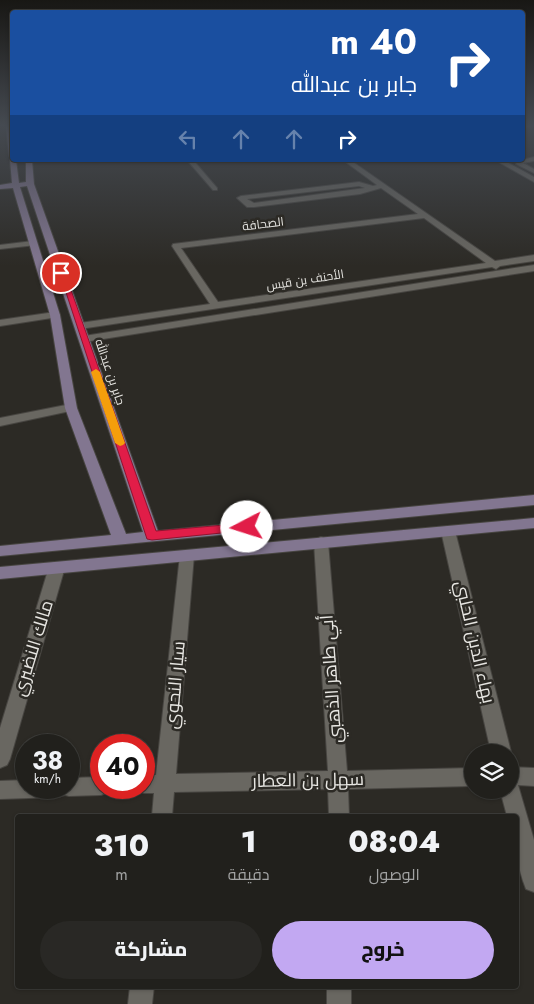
<!DOCTYPE html>
<html lang="ar">
<head>
<meta charset="utf-8">
<style>
  :root { --surface:#21201c; --page:#292825; --text:#f1f3f6; --muted:#a2a3a3; --line:#3e3e3b; --accent:#c2a8f2 }
  body { margin:0; font-family:Jost,Cairo,sans-serif; background:var(--page); color:var(--text); direction:rtl; height:100vh; display:flex; flex-direction:column; font-size:19px; white-space:nowrap }
  * { box-sizing:border-box; margin:0 }
  p { font-size:16px; color:var(--muted) }
  .icon { flex:none; width:28px; height:28px; fill:none; stroke:currentColor; stroke-width:2; stroke-linecap:round; stroke-linejoin:round }
  .map { position:relative; flex:1; overflow:hidden; direction:ltr }
  .side { position:absolute; left:15px; top:814px; width:504px; height:175px; display:flex; flex-direction:column; background:var(--surface); border-radius:5px; box-shadow:0 1px 4px #0004,0 0 0 1px var(--line); direction:rtl }
  .side>* { flex:none }
  .hud { position:absolute; left:10px; top:10px; width:515px; height:152px; border-radius:5px; box-shadow:0 1px 4px #0004,0 0 0 1px var(--line); direction:rtl; background:#1a4fa0; color:#fff; overflow:hidden }
  .tools { position:absolute; left:464px; top:744px; display:grid; gap:10px }
  .tools a { display:grid; place-items:center; width:55px; height:55px; border-radius:50%; background:var(--surface); box-shadow:0 1px 4px #0004,0 0 0 1px var(--line); font-size:25px }
  .speed { position:absolute; left:15px; top:734px; display:flex; gap:10px; font-size:25px; font-weight:700; text-align:center }
  .speed>* { display:grid; place-content:center; width:65px; height:65px; border-radius:50%; background:var(--surface); box-shadow:0 1px 4px #0004,0 0 0 1px var(--line); line-height:1 }
  .speed small { font-size:12px; font-weight:400 }
  .speed .limit { border:8px solid #d22; background:#fff; color:#111 }
  .pin { position:absolute; display:grid; place-items:center; width:42px; height:42px; color:#fff; margin:-21px; border:2px solid #fff; border-radius:50%; box-shadow:0 1px 5px #0007 }
  .me { position:absolute; width:55px; margin:-28px; rotate:265deg; stroke-linejoin:round; filter:drop-shadow(0 0 4px #0008) }
  .turn { display:flex; align-items:center; gap:18px; height:105px; padding:0 25px; font-size:22px }
  .turn .icon { width:65px; height:65px; stroke-width:2.5 }
  .turn b { display:block; font-size:35px; line-height:42px }
  .lanes { display:flex; align-items:center; height:48px; padding:0 25px; background:#0003; justify-content:center; gap:25px; direction:ltr }
  .lanes .off { opacity:.35 }
  .eta { display:flex; justify-content:space-evenly; align-items:center; height:85px; text-align:center }
  .eta b { font-size:30px; font-weight:800; line-height:35px }
  .button { display:flex; gap:10px; margin-top:auto; padding:10px 25px }
  .button a { flex:1; height:58px; border-radius:30px; background:var(--accent); color:#111; font-size:20px; font-weight:800; line-height:58px; text-align:center }
  .button a+a { background:var(--page); color:var(--text) }
  .map>svg:first-child { display:block }
</style>
</head>
<body>
<div class="map">
<svg width="534" height="1004" viewBox="0 0 534 1004">
  <rect width="100%" height="100%" fill="#2c2a25"/>
  <g fill="none" stroke-linecap="round" stroke-linejoin="round">
    <g stroke="#474541" stroke-width="2">
      <path id="street" d="M 522,126 L 534,126 L 522,128 Z
        M 534,157 L 534,161 L 523,163 L 534,169 L 534,173 L 516,164 L 518,161 Z
        M 187,160 L 193,160 L 217,188 L 217,190 L 213,190 Z
        M 343,160 L 350,160 L 495,261 L 534,255 L 534,261 L 500,266 L 496,269 L 492,267 L 80,329 L 75,326 L 80,323 L 210,304 L 172,246 L 173,244 L 418,214 L 381,188 L 360,194 L 254,207 L 247,207 L 237,198 L 241,196 L 359,182 L 373,186 L 377,185 ZM 359,186 L 365,188 L 254,203 L 247,199 ZM 424,218 L 486,263 L 218,302 L 181,248 Z
        M 495,160 L 503,160 L 534,177 L 534,182 Z
        M 33,241 L 37,243 L 36,245 L 0,249 L 0,245 Z
        M 534,265 L 534,271 L 84,342 L 79,339 L 84,336 Z
        M 55,312 L 60,315 L 58,317 L 0,326 L 0,320 Z
        M 71,404 L 75,406 L 77,408 L 75,410 L 0,426 L 0,418 Z
        M 448,526 L 453,528 L 455,531 L 511,752 L 510,753 L 491,752 L 441,531 L 443,528 Z
        M 321,537 L 326,539 L 328,542 L 347,771 L 472,768 L 472,786 L 348,789 L 349,816 L 329,816 L 328,789 L 174,792 L 172,816 L 152,816 L 154,793 L 144,793 L 137,790 L 136,788 L 144,788 L 144,775 L 156,775 L 180,555 L 182,551 L 192,551 L 194,555 L 176,774 L 328,771 L 314,542 L 316,539 Z
        M 57,562 L 62,563 L 65,567 L 10,759 L 7,765 L 0,768 L 0,728 L 49,567 L 52,563 Z
        M 510,767 L 534,768 L 534,786 L 518,785 L 534,840 L 534,892 L 526,889 C 516,865 516,842 516,816 L 507,816 L 500,790 L 510,790 Z
        M 101,777 L 101,788 L 110,788 L 108,792 L 101,795 L 69,796 L 65,795 L 58,797 L 0,799 L 0,781 L 26,780 L 26,788 L 69,788 L 69,778 Z
        M 130,986 L 154,986 L 152,1004 L 128,1004 Z
        M 327,986 L 351,986 L 351,1004 L 327,1004 Z"/>
    </g>
    <g stroke="#474541" stroke-width="2">
      <path id="secondary" d="M 6,126 L 12,126 L 12,158 L 9,156 Z
        M 12,158 L 12,160 L 16,160 L 19,183 L 26,182 L 26,160 L 32,160 L 34,184 L 158,531 L 534,495 L 534,505 L 0,556 L 0,546 L 111,535 L 65,408 L 50,315 L 13,188 L 0,189 L 0,185 L 12,183 L 10,160 ZM 27,186 L 143,532 L 126,534 L 77,408 L 60,315 L 20,187 Z
        M 534,518 L 534,528 L 0,579 L 0,567 Z"/>
    </g>
    <use href="#street" fill="#696761" fill-rule="evenodd"/>
    <use href="#secondary" fill="#827690" fill-rule="evenodd"/>
  </g>
  <linearGradient id="sky" x2="0" y2="1"><stop stop-color="#181714"/><stop offset="0.47" stop-color="#454a51"/><stop offset="1" stop-color="#454a51" stop-opacity="0"/></linearGradient>
  <rect width="534" height="266" fill="url(#sky)"/>
  <path fill="#e11d48" stroke="#92132f" d="M 59,271 L 65,273 L 156,531 L 247,523 L 251,524 L 253,527 L 251,530 L 152,540 L 147,539 Z"/>
  <path fill="#f59e0b" d="M 96,369 L 100,372 L 125,443 L 123,445 L 120,446 L 115,443 L 91,372 Z"/>
  <g text-anchor="middle" dominant-baseline="central" stroke-width="5" stroke-linejoin="round" paint-order="stroke">
    <g font-size="12" fill="#e7e6e2" stroke="#2c2a25">
      <text transform="translate(263 224) rotate(-7)">الصحافة</text>
      <text transform="translate(305 280) rotate(-9)">الأحنف بن قيس</text>
      <text transform="translate(110 372) rotate(71)">جابر بن عبدالله</text>
    </g>
    <g font-size="18" fill="#e7e6e2" stroke="#2c2a25">
      <text transform="translate(475 642) rotate(77)">بهاء الدين الحلبي</text>
      <text transform="translate(33 648) rotate(-73)">مالك النضيري</text>
      <text transform="translate(331 679) rotate(-94)">أبي طاهر الذهبي</text>
      <text transform="translate(175 685) rotate(-85)">سيار النحوي</text>
      <text transform="translate(308 780) rotate(-1)">سهل بن العطار</text>
    </g>
  </g>
</svg>
<div class="tools">
<a><svg class="icon" aria-label="layers" viewBox="0 0 24 24"><path d="M12 4l9 5-9 5-9-5zM3 14l9 5 9-5"/></svg></a>
</div>
<div class="speed"><div>38<small>km/h</small></div><div class="limit">40</div></div>
<div class="pin" style="left:61px;top:273px;background:#d93025"><svg class="icon" aria-label="arrive" viewBox="0 0 24 24"><path d="M6 21V4h12l-3 4 3 4H6"/></svg></div>
<svg class="me" style="left:247px;top:527px" viewBox="-20 -20 40 40"><circle r="19" fill="#fff"/><path d="M0-13L10 11 0 6-10 11z" fill="#e11d48"/></svg>
<div class="hud">
<div class="turn"><svg class="icon" aria-label="right" viewBox="0 0 24 24"><path d="M7 20v-9h11M14 6l5 5-5 5"/></svg><div><b>40 m</b>جابر بن عبدالله</div></div>
<div class="lanes"><svg class="icon off" aria-label="left" viewBox="0 0 24 24"><path d="M17 20v-9H6M10 6l-5 5 5 5"/></svg><svg class="icon off" aria-label="ahead" viewBox="0 0 24 24"><path d="M12 20V5M6 11l6-6 6 6"/></svg><svg class="icon off" aria-label="ahead" viewBox="0 0 24 24"><path d="M12 20V5M6 11l6-6 6 6"/></svg><svg class="icon" aria-label="right" viewBox="0 0 24 24"><path d="M7 20v-9h11M14 6l5 5-5 5"/></svg></div>
</div>
<section class="side">
<div class="eta">
<div><b>08:04</b><p>الوصول</p></div>
<div><b>1</b><p>دقيقة</p></div>
<div><b>310</b><p>m</p></div>
</div>
<div class="button"><a>خروج</a><a>مشاركة</a></div>
</section>
</div>
</body>
</html>
